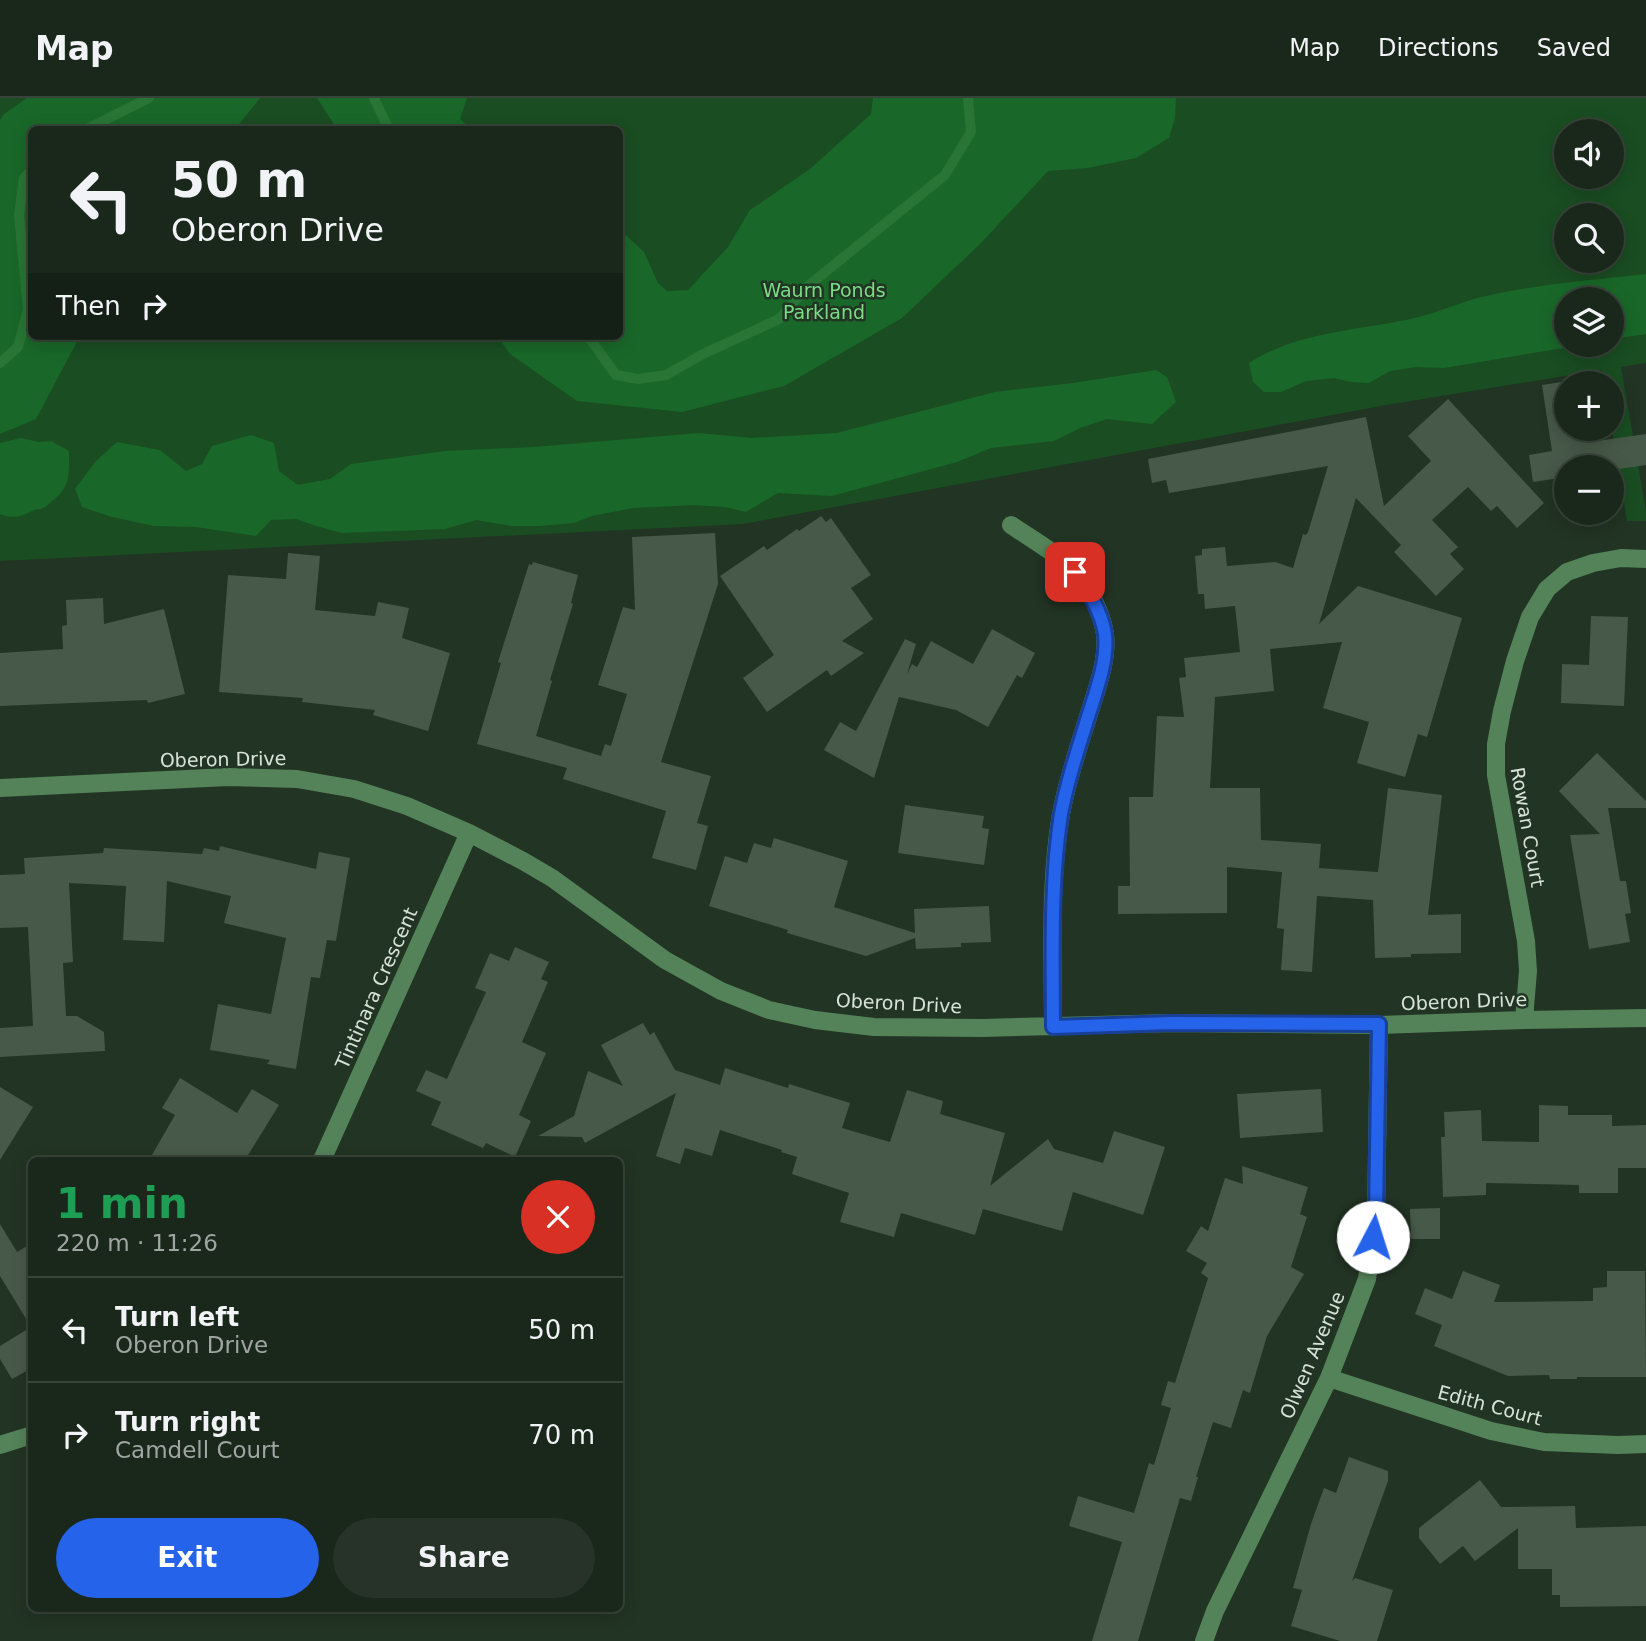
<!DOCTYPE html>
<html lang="en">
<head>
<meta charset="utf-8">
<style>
  :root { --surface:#1a271b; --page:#273328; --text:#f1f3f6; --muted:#9fa5a3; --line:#38443a; --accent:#2563eb }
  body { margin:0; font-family:"DejaVu Sans",sans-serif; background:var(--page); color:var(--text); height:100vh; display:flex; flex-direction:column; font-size:26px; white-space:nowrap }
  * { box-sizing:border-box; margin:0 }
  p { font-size:23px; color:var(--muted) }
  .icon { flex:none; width:38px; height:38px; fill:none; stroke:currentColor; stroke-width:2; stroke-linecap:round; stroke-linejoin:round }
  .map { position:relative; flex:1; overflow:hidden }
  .drawer { position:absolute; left:28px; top:1059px; width:595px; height:455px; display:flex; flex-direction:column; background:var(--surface); border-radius:10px; box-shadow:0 4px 18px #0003,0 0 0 2px var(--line) }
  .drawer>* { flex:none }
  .top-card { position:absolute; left:28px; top:28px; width:595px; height:214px; border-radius:10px; box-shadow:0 4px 18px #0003,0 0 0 2px var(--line); background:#1a271b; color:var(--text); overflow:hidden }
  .controls { position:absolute; left:1554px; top:21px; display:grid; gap:14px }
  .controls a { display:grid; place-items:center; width:70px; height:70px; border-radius:50%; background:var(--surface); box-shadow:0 4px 18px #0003,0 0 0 2px var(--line); font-size:35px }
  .pin { position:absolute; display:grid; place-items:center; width:60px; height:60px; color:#fff; margin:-30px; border-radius:14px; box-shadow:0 4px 10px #0006 }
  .me { position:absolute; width:77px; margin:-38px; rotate:5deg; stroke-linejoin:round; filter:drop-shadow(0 0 5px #0008) }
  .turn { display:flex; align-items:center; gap:24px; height:147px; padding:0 28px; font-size:32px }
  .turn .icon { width:91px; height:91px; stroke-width:2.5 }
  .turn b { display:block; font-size:49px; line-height:60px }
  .then { display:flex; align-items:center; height:66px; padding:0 28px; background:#0003; gap:14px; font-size:26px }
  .round { display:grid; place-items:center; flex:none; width:74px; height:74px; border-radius:37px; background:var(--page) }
  .overview { display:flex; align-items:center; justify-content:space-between; height:119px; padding:0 28px }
  h1 { font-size:42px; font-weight:600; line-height:52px; color:#1e9e55 }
  .cta { display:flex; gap:14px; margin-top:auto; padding:14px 28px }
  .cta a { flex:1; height:80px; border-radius:42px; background:var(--accent); color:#fff; font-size:28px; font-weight:600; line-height:80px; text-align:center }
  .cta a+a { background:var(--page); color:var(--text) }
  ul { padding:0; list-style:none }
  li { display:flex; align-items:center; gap:21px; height:105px; padding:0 28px; border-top:2px solid var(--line) }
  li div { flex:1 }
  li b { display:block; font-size:26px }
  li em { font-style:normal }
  header { display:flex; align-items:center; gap:42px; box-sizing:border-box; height:98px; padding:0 35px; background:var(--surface); border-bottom:2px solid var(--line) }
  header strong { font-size:33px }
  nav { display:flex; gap:38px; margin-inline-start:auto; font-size:24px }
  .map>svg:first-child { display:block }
</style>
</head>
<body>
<header>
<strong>Map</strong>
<nav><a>Map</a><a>Directions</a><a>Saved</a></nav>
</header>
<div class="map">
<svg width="1646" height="1543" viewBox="0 0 1646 1543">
  <rect width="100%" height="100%" fill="#223424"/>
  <path fill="#1a4d22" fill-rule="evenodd" d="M 0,0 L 1646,0 L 1646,265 L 1621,269 L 1646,413 L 1646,423 L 1627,423 L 1612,331 L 1612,285 L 1604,285 L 1602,272 L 1392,306 L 743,426 L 0,463 ZM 32,32 L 620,32 L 620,238 L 32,238 ZM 1566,33 L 1612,33 L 1612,79 L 1566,79 ZM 1566,117 L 1612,117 L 1612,163 L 1566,163 ZM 1566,201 L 1612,201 L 1612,247 L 1566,247 Z"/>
  <path fill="#196829" d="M 27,0 L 260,0 L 235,31 L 32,32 L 32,238 L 80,238 L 36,321 L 0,336 L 0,22 L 4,16 Z
    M 317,0 L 467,0 L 460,21 L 471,31 L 337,31 Z
    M 873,0 L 1176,0 L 1175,20 L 1169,40 L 1136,60 L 1088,70 L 1048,73 L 981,145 L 902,220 L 784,288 L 682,314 L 577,303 L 510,256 L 497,238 L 620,238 L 620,132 L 644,154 L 658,185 L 667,193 L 688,192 L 728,149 L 750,112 L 810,71 L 871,16 Z
    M 1646,176 L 1646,236 L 1612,241 L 1612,201 L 1566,201 L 1566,247 L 1581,247 L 1444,270 L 1416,269 L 1390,273 L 1369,285 L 1351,284 L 1334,280 L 1306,283 L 1281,294 L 1264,294 L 1253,284 L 1249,265 C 1300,232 1362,233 1419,219 C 1442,213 1463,203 1486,198 C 1539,186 1593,182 1646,176 Z
    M 1156,272 L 1167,279 L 1176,304 L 1152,326 L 1107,321 L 1080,330 L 1054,343 L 991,350 L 957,364 L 832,398 L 778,395 L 746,414 L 725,409 L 694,407 L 633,410 L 592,418 L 574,425 L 540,428 L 511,428 L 476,422 L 445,431 L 342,435 L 316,428 L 296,421 L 271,422 L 256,438 L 196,429 L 154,428 L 112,419 L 82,409 L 75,391 L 95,364 L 117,344 L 160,352 L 186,373 L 202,366 L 212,348 L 251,337 L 274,345 L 279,373 L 298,387 L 330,381 L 351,366 L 445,353 L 534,349 L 699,335 L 752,340 L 837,335 L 995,294 L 1073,285 Z
    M 21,340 L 39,344 L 51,343 L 69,353 C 69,376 71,389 52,403 C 49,406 46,409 43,410 C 39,412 35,411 32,413 C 20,419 13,421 0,416 L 0,345 Z"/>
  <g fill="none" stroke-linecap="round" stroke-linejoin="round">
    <path stroke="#287535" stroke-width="10" d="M 374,0 L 389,32
      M 85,32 L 149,0
      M 588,238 L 616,277 L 638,281 L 666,277 L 703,256 L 779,221 L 808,188 L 945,77 L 971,34 L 968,0
      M 0,265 L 18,249 L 28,212 L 19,117 L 24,80 L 32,71"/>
  </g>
  <path fill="#475948" d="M 1588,280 L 1588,285 L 1566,285 L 1566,331 L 1596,331 L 1597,343 L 1646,336 L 1646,367 L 1612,372 L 1612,369 L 1566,369 L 1566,379 L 1533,384 L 1529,357 L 1552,353 L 1542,287 Z
    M 1448,301 L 1544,405 L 1517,430 L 1497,408 L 1491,413 L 1468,389 L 1432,422 L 1458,449 L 1450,456 L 1464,471 L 1436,498 L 1394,454 L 1401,447 L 1356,400 L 1319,526 L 1358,488 L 1462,520 L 1427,639 L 1418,636 L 1405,679 L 1357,665 L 1369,624 L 1323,610 L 1342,544 L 1270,551 L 1274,593 L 1215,599 L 1210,690 L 1260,690 L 1261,742 L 1321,746 L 1319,770 L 1378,774 L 1388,690 L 1442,697 L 1428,817 L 1461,816 L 1461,855 L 1411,856 L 1411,859 L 1375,860 L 1373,802 L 1317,798 L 1312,874 L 1281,872 L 1284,831 L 1277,830 L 1282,774 L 1227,769 L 1227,815 L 1118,816 L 1118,788 L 1130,788 L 1129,699 L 1153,699 L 1157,618 L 1184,619 L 1179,580 L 1186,579 L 1184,560 L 1240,554 L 1235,508 L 1205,511 L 1204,496 L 1198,496 L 1195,458 L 1202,457 L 1202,451 L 1225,449 L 1227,468 L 1275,464 L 1293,470 L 1303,436 L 1306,437 L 1308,434 L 1328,368 L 1169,395 L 1166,382 L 1152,385 L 1148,361 L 1366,319 L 1384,408 L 1431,363 L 1408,338 Z
    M 821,418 L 826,424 L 831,420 L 871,477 L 851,490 L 873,521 L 842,543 L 864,555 L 831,578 L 827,572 L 767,614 L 743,580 L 774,557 L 720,478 L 764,448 L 767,452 L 797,431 L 799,433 Z
    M 715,435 L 718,486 L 661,664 L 711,678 L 697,725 L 708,728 L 696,772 L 652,760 L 666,713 L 563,681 L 567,670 L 477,646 L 501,565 L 498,564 L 529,466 L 532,467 L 533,464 L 578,477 L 571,505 L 573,506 L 550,582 L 552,583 L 536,638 L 601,658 L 605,646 L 611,648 L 627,596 L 598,587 L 623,509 L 635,512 L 632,439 Z
    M 288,455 L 320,458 L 315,512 L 375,518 L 378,504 L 409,510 L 402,540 L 450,555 L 428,633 L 373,617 L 375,612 L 302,604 L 303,600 L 219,594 L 228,477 L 286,481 Z
    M 103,500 L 104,526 L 164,511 L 185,596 L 148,605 L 147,602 L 0,608 L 0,555 L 63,551 L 62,528 L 67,527 L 66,502 Z
    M 1591,518 L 1628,519 L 1624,608 L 1561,605 L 1562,566 L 1589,567 Z
    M 992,531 L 1035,555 L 1022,580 L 1017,577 L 988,629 L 956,612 L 899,599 L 874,680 L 824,652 L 840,624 L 856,633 L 905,541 L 916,546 L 907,576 L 912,566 L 917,569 L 931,543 L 973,566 Z
    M 1597,655 L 1646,703 L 1646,710 L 1608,710 L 1620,783 L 1626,783 L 1631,815 L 1625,816 L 1630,844 L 1589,851 L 1570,737 L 1600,736 L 1559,693 Z
    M 905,707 L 984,718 L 982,730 L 989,731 L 984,767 L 898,755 Z
    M 774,740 L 848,763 L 834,809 L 915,835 L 914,811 L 989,808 L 991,844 L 961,845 L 961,849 L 916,851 L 915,840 L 866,858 L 787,835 L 788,832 L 709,808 L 725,758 L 747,765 L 754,745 L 771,750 Z
    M 220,748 L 316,771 L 319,754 L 350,760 L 336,843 L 327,842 L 320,880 L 311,879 L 296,971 L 267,966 L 270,962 L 210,952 L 218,906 L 271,916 L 286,840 L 224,825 L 231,798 L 167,783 L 164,844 L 123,842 L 126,788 L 69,785 L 73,864 L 63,865 L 66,918 L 77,918 L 104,934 L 105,953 L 0,959 L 0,930 L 33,928 L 28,829 L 0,830 L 0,777 L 25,776 L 24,760 L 103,755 L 104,750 L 202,756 L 204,750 L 219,753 Z
    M 515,849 L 549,864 L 541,881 L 548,884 L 522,944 L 546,955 L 519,1017 L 531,1023 L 515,1059 L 486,1045 L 483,1050 L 431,1027 L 441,1004 L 416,993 L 426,972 L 447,981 L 486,894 L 475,890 L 490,855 L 509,863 Z
    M 643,925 L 650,937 L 654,934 L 675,972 L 720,987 L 725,970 L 788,990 L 789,986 L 850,1005 L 842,1030 L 890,1044 L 907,992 L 943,1003 L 940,1016 L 1005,1035 L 990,1088 L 1048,1041 L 1054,1051 L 1103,1065 L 1114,1033 L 1165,1049 L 1143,1117 L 1073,1094 L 1062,1133 L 983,1111 L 975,1137 L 901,1115 L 894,1139 L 840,1124 L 849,1095 L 792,1076 L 797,1059 L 781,1054 L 782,1052 L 720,1032 L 712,1058 L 685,1050 L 680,1066 L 656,1058 L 676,995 L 585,1045 L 582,1039 L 538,1038 L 574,1018 L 588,973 L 623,988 L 601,947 Z
    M 180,980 L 237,1015 L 252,991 L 279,1007 L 245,1062 L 149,1062 L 175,1017 L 162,1010 Z
    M 0,989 L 33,1009 L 0,1062 Z
    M 1321,991 L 1323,1034 L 1240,1040 L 1237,996 Z
    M 1539,1007 L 1568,1008 L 1568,1017 L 1612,1017 L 1612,1028 L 1646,1027 L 1646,1070 L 1618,1070 L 1618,1095 L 1579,1095 L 1579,1087 L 1486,1085 L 1486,1097 L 1443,1099 L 1441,1039 L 1445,1039 L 1444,1014 L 1481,1012 L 1482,1043 L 1539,1044 Z
    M 1242,1068 L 1308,1089 L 1300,1116 L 1307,1119 L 1291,1169 L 1304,1176 L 1267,1238 L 1250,1295 L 1243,1292 L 1231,1330 L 1213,1324 L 1196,1379 L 1198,1379 L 1191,1403 L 1180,1400 L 1138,1543 L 1092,1543 L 1122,1444 L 1069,1428 L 1078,1398 L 1134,1415 L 1149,1365 L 1154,1367 L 1171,1310 L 1161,1307 L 1168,1283 L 1175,1285 L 1208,1180 L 1201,1175 L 1207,1165 L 1186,1153 L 1201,1128 L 1208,1133 L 1225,1080 L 1243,1086 Z
    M 1440,1110 L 1440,1141 L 1411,1141 L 1410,1111 Z
    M 0,1126 L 17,1154 L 32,1145 L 32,1270 L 12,1281 L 0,1261 L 0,1248 L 31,1229 L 0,1178 Z
    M 1463,1173 L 1500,1187 L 1494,1204 L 1593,1203 L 1593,1190 L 1607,1189 L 1607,1173 L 1645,1173 L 1646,1279 L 1577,1279 L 1577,1281 L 1550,1281 L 1549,1277 L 1508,1278 L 1434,1248 L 1442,1227 L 1415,1216 L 1425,1190 L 1452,1201 Z
    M 1349,1359 L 1388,1373 L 1388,1383 L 1352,1483 L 1355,1480 L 1393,1492 L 1377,1543 L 1340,1543 L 1291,1528 L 1302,1492 L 1293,1490 L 1311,1426 L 1324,1390 L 1336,1395 Z
    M 1480,1382 L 1501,1409 L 1575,1408 L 1576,1430 L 1646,1428 L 1646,1508 L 1560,1509 L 1560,1497 L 1552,1497 L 1552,1471 L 1518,1471 L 1518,1430 L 1475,1463 L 1463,1448 L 1440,1466 L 1419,1440 L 1419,1430 Z"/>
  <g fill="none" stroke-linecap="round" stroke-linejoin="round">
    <path stroke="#548359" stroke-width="18" d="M 1011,427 C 1030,440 1060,457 1075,474 C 1089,489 1102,516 1105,536 C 1108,563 1096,593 1088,619 C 1078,651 1067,683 1061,716 C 1049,786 1053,858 1053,929
      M 0,690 L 228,679 L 297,681 L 354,691 L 407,708 L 469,735 L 523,763 L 552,780 L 665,862 L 721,893 L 769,912 L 815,922 L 874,929 L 982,930 L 1171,925 L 1379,927 L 1524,922 L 1646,920
      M 1524,922 L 1528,873 L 1526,843 L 1496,677 L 1496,646 L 1502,613 L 1515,563 L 1530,519 L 1547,491 L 1567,474 L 1593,465 L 1621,460 L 1646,461
      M 322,1062 L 469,735
      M 1329,1280 L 1491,1333 L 1544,1344 L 1618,1347 L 1646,1346
      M 0,1347 L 32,1337
      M 1204,1543 L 1215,1513 L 1329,1280 L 1367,1181 L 1376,1118 L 1379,927"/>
  </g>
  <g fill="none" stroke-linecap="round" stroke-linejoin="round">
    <g stroke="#184099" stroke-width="18">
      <path id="route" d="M 1075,474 C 1088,493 1101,512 1105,536 C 1108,563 1096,593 1088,619 C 1078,651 1067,683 1061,716 C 1050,787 1053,858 1053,929 L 1171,925 L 1379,926 L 1376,1118 L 1373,1139"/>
    </g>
    <use href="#route" stroke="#2563eb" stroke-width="12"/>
  </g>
  <g text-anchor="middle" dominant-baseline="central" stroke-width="5" stroke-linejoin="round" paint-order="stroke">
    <g font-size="19" fill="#7adc85" stroke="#223424">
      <text x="824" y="192">Waurn Ponds<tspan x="824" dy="22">Parkland</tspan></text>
    </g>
    <g font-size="19" fill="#d8e3d8" stroke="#223424">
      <text transform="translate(223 661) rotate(-1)">Oberon Drive</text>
      <text transform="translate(1528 729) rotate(80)">Rowan Court</text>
      <text transform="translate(376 890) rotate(-66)">Tintinara Crescent</text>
      <text transform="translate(1464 903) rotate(-2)">Oberon Drive</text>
      <text transform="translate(899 905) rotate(3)">Oberon Drive</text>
      <text transform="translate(1312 1257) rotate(-67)">Olwen Avenue</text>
      <text transform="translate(1490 1307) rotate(15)">Edith Court</text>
    </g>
  </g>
</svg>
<div class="controls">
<a><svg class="icon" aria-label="sound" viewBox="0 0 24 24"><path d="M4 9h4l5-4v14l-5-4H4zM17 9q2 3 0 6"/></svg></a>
<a><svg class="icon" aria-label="search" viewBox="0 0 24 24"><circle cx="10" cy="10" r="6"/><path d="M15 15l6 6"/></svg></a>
<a><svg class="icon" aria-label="layers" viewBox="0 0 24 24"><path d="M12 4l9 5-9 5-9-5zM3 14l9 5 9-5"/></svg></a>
<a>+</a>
<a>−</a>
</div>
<div class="pin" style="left:1075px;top:474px;background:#d93025"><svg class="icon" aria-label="arrive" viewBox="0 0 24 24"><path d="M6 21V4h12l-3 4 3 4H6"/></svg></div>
<svg class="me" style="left:1373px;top:1139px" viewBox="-20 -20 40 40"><circle r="19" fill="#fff"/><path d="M0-13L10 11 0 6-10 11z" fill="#2563eb"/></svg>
<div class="top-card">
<div class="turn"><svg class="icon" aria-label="left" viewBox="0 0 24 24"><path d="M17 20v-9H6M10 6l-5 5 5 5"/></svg><div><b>50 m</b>Oberon Drive</div></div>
<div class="then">Then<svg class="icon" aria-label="right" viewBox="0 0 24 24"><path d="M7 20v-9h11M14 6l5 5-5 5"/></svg></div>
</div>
<section class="drawer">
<div class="overview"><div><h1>1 min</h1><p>220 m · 11:26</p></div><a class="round" style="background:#d93025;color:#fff"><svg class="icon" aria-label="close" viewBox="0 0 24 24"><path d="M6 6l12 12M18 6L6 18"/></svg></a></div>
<ul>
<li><svg class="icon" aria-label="left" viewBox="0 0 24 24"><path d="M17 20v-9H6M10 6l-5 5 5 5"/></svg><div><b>Turn left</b><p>Oberon Drive</p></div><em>50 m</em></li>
<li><svg class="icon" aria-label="right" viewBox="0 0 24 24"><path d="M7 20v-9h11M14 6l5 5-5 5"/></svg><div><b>Turn right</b><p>Camdell Court</p></div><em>70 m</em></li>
</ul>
<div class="cta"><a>Exit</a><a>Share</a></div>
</section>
</div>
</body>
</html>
